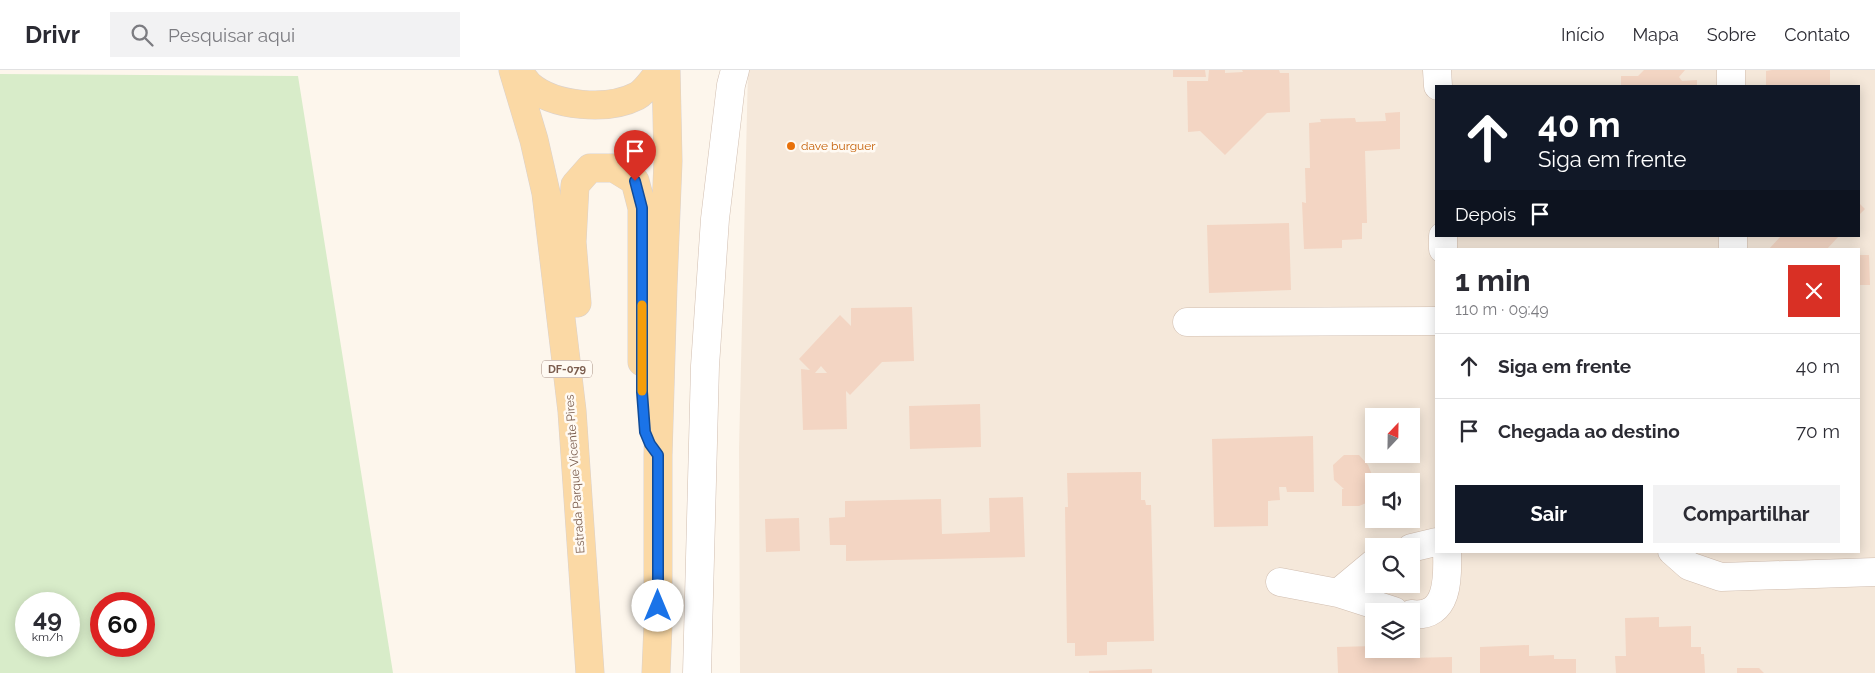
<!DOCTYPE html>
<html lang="pt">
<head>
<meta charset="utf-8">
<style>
  :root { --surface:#fff; --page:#f2f2f3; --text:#2b2b33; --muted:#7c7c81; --line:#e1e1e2; --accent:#111827 }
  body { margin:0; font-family:Raleway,sans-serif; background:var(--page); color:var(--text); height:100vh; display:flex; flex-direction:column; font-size:19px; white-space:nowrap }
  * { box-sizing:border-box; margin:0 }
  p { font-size:16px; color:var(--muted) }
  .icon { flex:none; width:28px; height:28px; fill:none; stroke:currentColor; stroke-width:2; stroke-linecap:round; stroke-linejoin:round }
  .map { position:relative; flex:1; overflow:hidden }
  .sheet { position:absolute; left:1435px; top:178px; width:425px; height:305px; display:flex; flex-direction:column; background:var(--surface); border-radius:0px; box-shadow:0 2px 12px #0003 }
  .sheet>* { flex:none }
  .banner { position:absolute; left:1435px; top:15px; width:425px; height:152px; border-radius:0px; box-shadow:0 2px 12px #0003; background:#111827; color:#fff; overflow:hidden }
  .needle { width:32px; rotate:22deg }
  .buttons { position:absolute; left:1365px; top:338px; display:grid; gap:10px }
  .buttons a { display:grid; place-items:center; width:55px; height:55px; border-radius:0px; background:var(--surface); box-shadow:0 2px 12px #0003; font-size:25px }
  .speed { position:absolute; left:15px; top:522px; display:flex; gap:10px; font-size:25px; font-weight:700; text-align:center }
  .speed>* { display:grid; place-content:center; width:65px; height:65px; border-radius:50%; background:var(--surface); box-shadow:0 2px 12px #0003; line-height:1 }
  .speed small { font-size:12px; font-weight:400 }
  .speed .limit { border:8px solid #d22; background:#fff; color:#111 }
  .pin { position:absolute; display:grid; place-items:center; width:42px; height:42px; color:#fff; margin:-51px -21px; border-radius:50% 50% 50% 0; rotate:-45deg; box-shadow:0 0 5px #0007 }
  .pin .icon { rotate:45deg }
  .me { position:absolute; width:55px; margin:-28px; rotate:0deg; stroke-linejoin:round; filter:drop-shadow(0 0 4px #0008) }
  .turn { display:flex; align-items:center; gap:18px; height:105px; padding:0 20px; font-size:22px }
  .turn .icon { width:65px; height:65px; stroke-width:2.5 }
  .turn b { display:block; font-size:35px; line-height:42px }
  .then { display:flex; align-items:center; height:48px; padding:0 20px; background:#0003; gap:10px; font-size:19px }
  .round { display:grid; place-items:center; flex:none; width:52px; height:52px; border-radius:0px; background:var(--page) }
  .headline { display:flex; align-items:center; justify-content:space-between; height:85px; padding:0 20px }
  h1 { font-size:30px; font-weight:700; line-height:38px }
  .button { display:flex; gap:10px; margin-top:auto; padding:10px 20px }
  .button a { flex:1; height:58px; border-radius:0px; background:var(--accent); color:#fff; font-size:20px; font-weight:700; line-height:58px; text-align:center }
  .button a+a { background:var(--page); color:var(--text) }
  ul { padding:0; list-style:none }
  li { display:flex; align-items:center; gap:15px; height:65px; padding:0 20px; border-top:1px solid var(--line) }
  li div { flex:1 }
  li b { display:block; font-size:19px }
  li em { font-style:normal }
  header { display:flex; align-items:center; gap:30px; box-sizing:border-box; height:70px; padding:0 25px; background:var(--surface); border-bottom:1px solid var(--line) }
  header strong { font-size:24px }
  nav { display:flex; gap:28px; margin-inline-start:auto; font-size:18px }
  .search { width:350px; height:45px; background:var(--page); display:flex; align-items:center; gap:12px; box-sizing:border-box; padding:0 18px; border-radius:0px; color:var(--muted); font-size:19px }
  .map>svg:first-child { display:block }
</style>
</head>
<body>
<header>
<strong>Drivr</strong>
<div class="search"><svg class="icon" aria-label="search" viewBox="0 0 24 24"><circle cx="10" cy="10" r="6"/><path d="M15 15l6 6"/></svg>Pesquisar aqui</div>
<nav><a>Início</a><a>Mapa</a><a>Sobre</a><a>Contato</a></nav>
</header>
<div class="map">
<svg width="1875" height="603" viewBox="0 0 1875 603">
  <rect width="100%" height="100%" fill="#fdf6ec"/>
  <path fill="#f5e8da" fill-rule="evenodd" d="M 748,0 L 1875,0 L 1875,603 L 740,603 L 739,379 ZM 1436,16 L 1859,16 L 1859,166 L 1436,166 ZM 1436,179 L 1859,179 L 1859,481 L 1436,481 ZM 1374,346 L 1411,346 L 1411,384 L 1374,384 ZM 1374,411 L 1411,411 L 1411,449 L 1374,449 ZM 1374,476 L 1411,476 L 1411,514 L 1374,514 ZM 1374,541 L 1411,541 L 1411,579 L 1374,579 Z"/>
  <path fill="#d8ecc9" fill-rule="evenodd" d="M 0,4 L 298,6 L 393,603 L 0,603 ZM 26,534 L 69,534 L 69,576 L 26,576 ZM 101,534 L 144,534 L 144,576 L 101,576 Z"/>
  <path fill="#f3d5c3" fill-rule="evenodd" d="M 1173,0 L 1205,0 L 1206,7 L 1173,7 Z
    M 1209,0 L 1225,0 L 1225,3 L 1243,2 L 1242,0 L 1279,0 L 1280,3 L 1289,3 L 1290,42 L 1267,43 L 1225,85 L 1200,61 L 1188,62 L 1187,11 L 1208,11 Z
    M 1644,0 L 1685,0 L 1679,7 L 1682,11 L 1697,10 L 1697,16 L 1621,16 L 1621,6 L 1638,6 Z
    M 1772,0 L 1830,0 L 1830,16 L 1766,16 L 1766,1 Z
    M 1400,42 L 1400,79 L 1365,81 L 1367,151 L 1367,153 L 1362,153 L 1362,169 L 1342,170 L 1342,178 L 1304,179 L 1302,132 L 1306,133 L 1305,98 L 1310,98 L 1309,53 L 1321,52 L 1320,49 L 1355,48 L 1356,52 L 1386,51 L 1385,43 Z
    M 1859,133 L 1865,139 L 1859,145 Z
    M 1289,153 L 1291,220 L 1209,223 L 1207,155 Z
    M 1781,166 L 1839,166 L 1827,179 L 1769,179 Z
    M 1859,185 L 1869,185 L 1870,215 L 1859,215 Z
    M 912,237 L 914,291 L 882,292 L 850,325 L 846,321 L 847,359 L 803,360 L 801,299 L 810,300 L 799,289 L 840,245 L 851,256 L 851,238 ZM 821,296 L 827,303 L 815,303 Z
    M 980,334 L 981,377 L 910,379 L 909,336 Z
    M 1313,366 L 1314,422 L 1287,422 L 1286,417 L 1279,417 L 1280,430 L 1268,431 L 1268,456 L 1214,457 L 1212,369 Z
    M 1344,385 L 1359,385 L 1368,395 L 1372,405 L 1378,411 L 1374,411 L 1374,428 L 1371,431 L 1359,436 L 1342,436 L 1342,419 L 1344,419 L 1334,410 L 1333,395 Z
    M 1141,402 L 1141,430 L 1145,430 L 1146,435 L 1151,435 L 1154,571 L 1107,572 L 1107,585 L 1075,586 L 1075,573 L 1067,573 L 1065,437 L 1068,437 L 1067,403 Z
    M 1023,427 L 1025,487 L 846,491 L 846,475 L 830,475 L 829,448 L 845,447 L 845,431 L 941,429 L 942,464 L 990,462 L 989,428 Z
    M 799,448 L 800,481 L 766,482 L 765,449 Z
    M 1659,547 L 1659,557 L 1691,556 L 1691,577 L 1701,577 L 1701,584 L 1704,584 L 1705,603 L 1616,603 L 1615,586 L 1626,586 L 1625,548 Z
    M 1529,575 L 1529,586 L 1554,585 L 1554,589 L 1576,589 L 1576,603 L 1480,603 L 1480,577 Z
    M 1374,576 L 1374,579 L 1408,579 L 1409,588 L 1452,587 L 1452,603 L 1338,603 L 1337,577 Z
    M 1737,598 L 1759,598 L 1764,603 L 1737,603 Z
    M 1152,599 L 1152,603 L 1089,603 L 1089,601 Z"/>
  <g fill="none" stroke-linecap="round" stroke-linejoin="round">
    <g stroke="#d1beb0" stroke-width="29">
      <path id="minor" d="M 1437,0 L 1438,16
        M 1731,0 L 1731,16
        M 1443,166 L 1443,179
        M 1733,166 L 1733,179
        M 1187,252 L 1436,251
        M 1411,478 L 1436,472
        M 1672,481 L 1689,496 L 1721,507 L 1875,502
        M 1280,512 L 1338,523 L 1394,541
        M 1338,523 L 1374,493
        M 1411,544 C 1449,549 1448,507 1447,481
        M 697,603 L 705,296 L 715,149 L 731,15 L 735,0"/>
    </g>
    <g stroke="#dad1cd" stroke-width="29">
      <path id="primary" d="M 513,0 L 534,70 L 546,123 L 572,341 L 590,603
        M 516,0 C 521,5 525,10 529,15 C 554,37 608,41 637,26 C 646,21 654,8 661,0
        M 577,233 L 572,172 L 575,115 L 590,98 L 614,98 L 635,111 L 642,138 L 642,292
        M 656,603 L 658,555 L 658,385 L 663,215 L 668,91 L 666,0"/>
    </g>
    <use href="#minor" stroke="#fff" stroke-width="28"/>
    <use href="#primary" stroke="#fbd9a5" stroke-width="28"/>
  </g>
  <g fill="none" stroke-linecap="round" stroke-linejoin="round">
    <g stroke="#114b97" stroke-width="12">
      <path id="route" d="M 635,111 L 642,138 L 642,322 L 645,362 L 650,374 L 658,385 L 658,536"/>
    </g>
    <use href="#route" stroke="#1a73e8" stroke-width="9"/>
    <path stroke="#f59e0b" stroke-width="9" d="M 642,235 L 642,321"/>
  </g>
  <circle fill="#e8710a" stroke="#fffaf3" stroke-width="2" cx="791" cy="76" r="5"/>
  <g text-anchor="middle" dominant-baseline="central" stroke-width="5" stroke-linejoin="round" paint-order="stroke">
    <rect fill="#fffaf3" stroke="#a28b7f" stroke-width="1" x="542" y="290.5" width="50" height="17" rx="4"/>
    <g font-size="11" font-weight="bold" fill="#7a5c4d">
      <text x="567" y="299">DF-079</text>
    </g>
    <g font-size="12" fill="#c56008" stroke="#fffaf3" text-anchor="start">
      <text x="801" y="76">dave burguer</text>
    </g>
    <g font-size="12" fill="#7a5c4d" stroke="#fffaf3">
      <text transform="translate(575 404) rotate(-94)">Estrada Parque Vicente Pires</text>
    </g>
  </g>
</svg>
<div class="buttons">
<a><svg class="needle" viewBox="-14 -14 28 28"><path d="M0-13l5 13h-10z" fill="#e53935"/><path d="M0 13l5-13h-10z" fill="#7c7c81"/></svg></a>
<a><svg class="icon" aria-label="sound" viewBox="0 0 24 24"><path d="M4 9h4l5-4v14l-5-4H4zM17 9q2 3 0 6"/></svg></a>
<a><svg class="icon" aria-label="search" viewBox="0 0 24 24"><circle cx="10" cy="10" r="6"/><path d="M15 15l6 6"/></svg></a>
<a><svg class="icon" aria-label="layers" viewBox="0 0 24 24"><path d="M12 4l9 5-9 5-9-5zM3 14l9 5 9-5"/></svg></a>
</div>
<div class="speed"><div>49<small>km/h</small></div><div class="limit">60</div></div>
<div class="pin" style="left:635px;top:111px;background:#d93025"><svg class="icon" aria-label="arrive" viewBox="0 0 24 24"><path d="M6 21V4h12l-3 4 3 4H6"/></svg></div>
<svg class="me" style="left:658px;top:536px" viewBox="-20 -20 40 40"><circle r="19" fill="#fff"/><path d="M0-13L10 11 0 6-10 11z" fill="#1a73e8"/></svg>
<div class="banner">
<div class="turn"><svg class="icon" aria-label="ahead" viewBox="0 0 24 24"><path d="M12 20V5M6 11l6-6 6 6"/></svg><div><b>40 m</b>Siga em frente</div></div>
<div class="then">Depois<svg class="icon" aria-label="arrive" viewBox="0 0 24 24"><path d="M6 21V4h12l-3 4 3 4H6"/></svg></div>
</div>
<section class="sheet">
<div class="headline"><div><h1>1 min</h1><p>110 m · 09:49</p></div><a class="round" style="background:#d93025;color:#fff"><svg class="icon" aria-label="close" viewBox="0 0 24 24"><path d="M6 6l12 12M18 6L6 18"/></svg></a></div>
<ul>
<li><svg class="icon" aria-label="ahead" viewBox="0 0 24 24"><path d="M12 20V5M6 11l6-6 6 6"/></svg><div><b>Siga em frente</b></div><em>40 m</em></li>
<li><svg class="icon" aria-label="arrive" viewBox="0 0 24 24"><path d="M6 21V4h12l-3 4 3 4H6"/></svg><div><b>Chegada ao destino</b></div><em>70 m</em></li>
</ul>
<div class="button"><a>Sair</a><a>Compartilhar</a></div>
</section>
</div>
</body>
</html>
